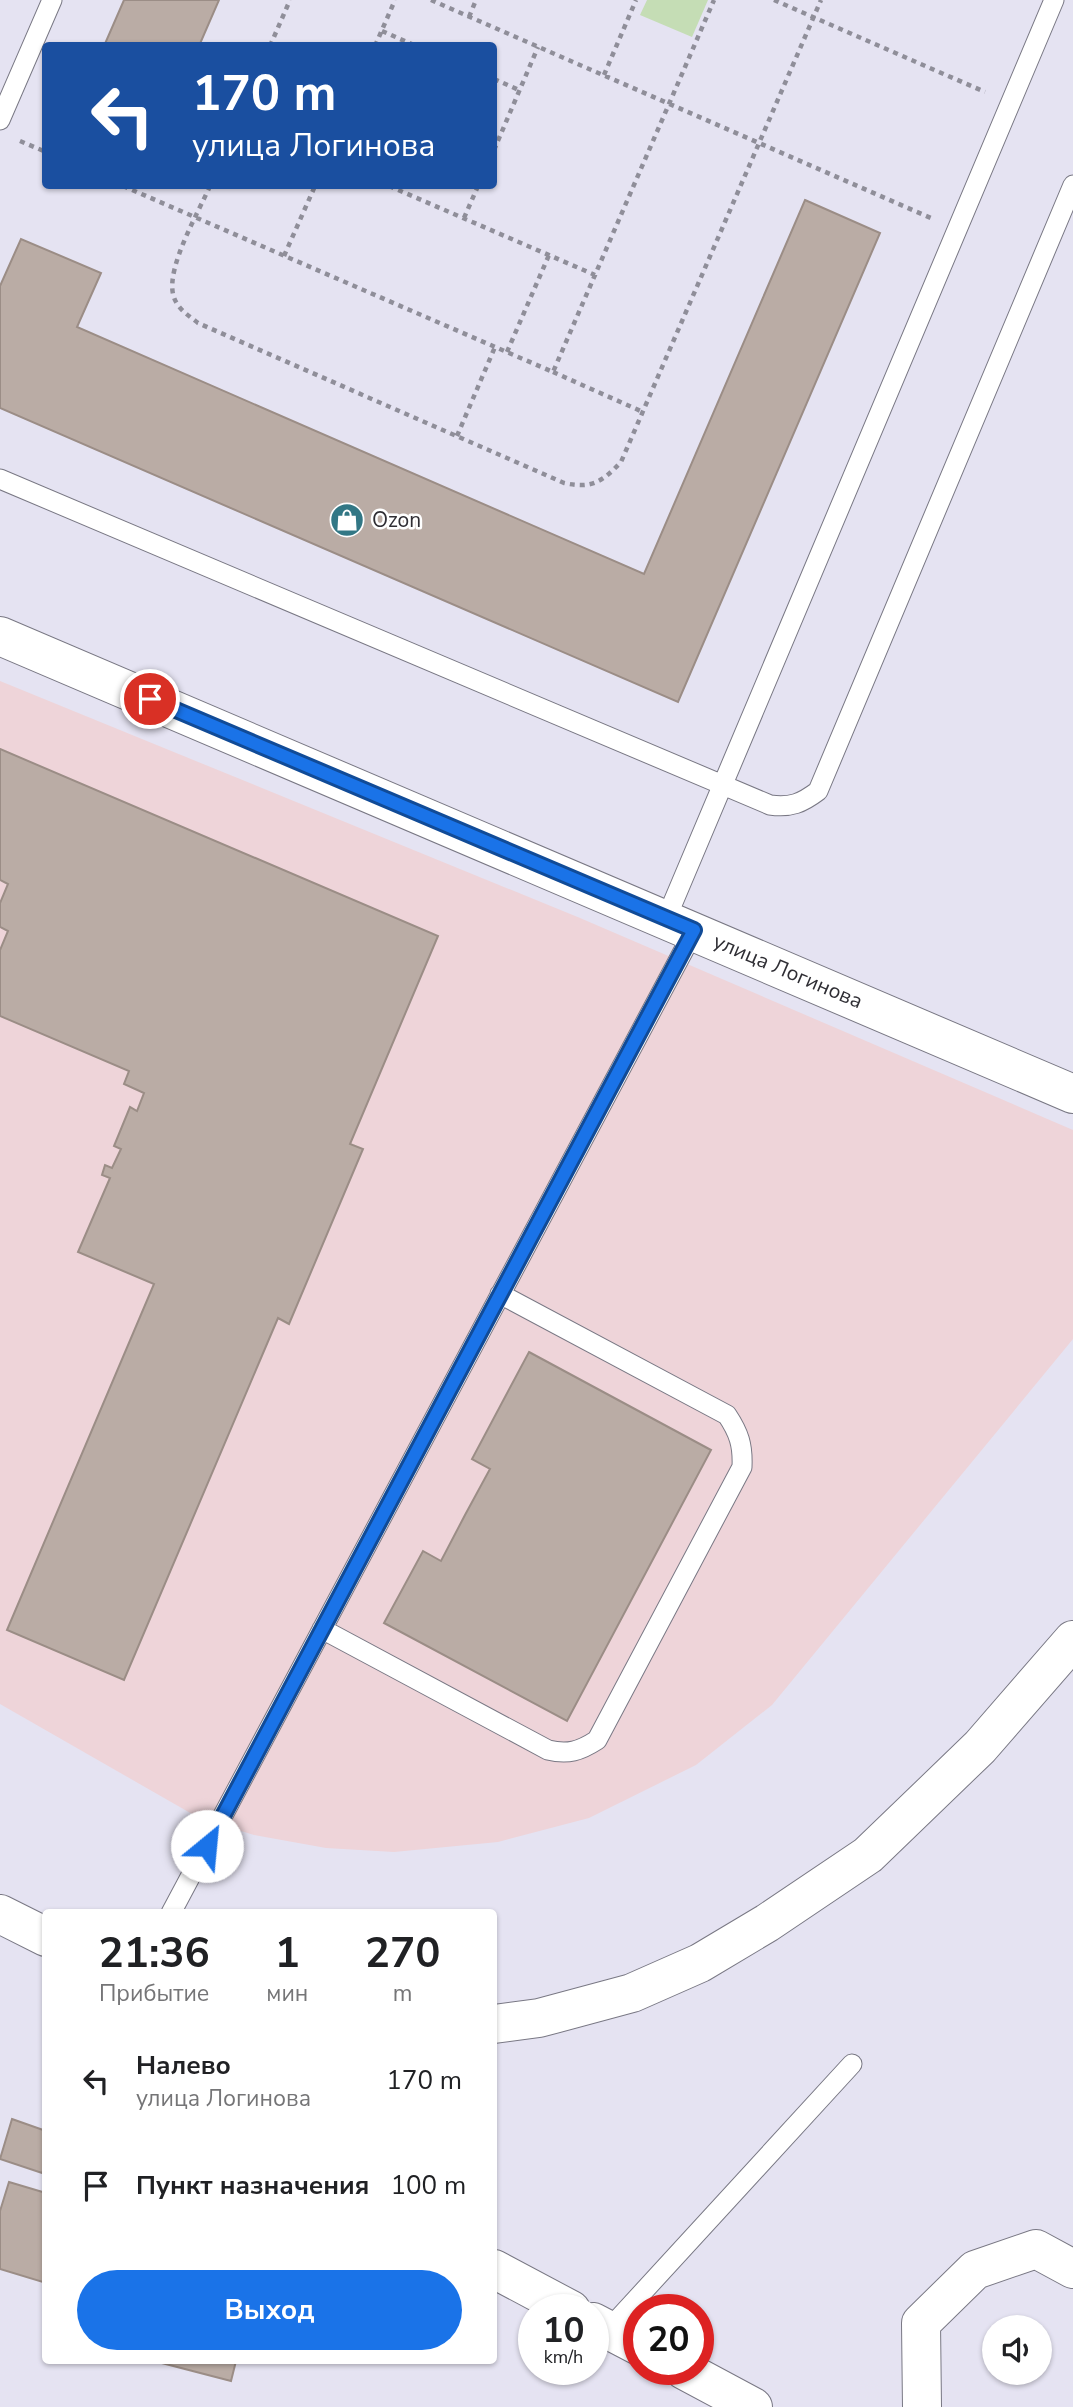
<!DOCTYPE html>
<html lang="ru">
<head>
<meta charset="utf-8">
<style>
  :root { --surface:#fff; --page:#f6f6f6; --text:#202124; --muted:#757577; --accent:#1a73e8 }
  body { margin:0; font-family:"Nunito Sans",sans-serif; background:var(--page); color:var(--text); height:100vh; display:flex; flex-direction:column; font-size:26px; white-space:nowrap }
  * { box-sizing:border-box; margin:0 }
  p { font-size:23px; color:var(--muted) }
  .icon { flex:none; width:38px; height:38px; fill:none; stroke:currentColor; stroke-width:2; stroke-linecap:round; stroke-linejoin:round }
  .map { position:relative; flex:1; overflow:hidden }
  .details { position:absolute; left:42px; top:1909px; width:455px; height:455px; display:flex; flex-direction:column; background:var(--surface); border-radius:7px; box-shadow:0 2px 5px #0004 }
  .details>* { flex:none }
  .guide { position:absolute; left:42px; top:42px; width:455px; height:147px; border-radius:7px; box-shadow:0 2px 5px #0004; background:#1a4fa0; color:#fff; overflow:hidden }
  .fabs { position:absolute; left:982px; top:2315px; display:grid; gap:14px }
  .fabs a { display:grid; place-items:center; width:70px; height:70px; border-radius:50%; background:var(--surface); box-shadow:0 2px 5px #0004; font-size:35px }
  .speed { position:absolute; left:518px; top:2294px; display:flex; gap:14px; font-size:35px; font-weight:700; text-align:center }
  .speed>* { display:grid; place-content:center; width:91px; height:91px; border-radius:50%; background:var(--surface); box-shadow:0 2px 5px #0004; line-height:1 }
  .speed small { font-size:18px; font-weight:400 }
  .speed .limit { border:10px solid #d22; background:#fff; color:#111 }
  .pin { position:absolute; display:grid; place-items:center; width:60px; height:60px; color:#fff; margin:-30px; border:4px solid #fff; border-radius:50%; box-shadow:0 2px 7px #0007 }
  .me { position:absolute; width:77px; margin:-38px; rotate:28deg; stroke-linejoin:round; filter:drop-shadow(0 0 5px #0008) }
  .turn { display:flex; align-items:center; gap:24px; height:147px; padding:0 35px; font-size:32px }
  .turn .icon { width:91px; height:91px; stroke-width:2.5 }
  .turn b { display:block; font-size:49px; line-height:60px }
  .eta { display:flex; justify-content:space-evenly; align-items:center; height:119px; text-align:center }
  .eta b { font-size:42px; font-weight:700; line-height:49px }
  .cta { display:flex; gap:14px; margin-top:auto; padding:14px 35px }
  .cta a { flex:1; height:80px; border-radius:42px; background:var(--accent); color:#fff; font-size:28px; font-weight:700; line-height:80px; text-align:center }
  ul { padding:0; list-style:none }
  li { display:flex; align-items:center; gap:21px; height:105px; padding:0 35px }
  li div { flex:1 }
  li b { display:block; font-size:26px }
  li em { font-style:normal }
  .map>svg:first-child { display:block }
</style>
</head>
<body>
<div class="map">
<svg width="1073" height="2407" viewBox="0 0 1073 2407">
  <rect width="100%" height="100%" fill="#e5e3f2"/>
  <path fill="#eed4d9" d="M 0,681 L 580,918 L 1073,1130 L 1073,1339 L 772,1705 L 696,1765 L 589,1818 L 498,1842 L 394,1852 L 326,1848 L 254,1835 L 199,1818 L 0,1704 Z"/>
  <path fill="#c5ddb5" d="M 647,0 L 708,0 L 692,37 L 640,15 Z"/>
  <path fill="#baaca5" stroke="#9b8d86" stroke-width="2" d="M 124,0 L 219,0 L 199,46 L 104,46 Z
    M 805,200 L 880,233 L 678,702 L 0,408 L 0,286 L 21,239 L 101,273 L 77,327 L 644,574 Z
    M 0,749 L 438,936 L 350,1144 L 363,1149 L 289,1324 L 278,1318 L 124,1680 L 7,1630 L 154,1284 L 78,1252 L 110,1178 L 102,1175 L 105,1165 L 112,1168 L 121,1149 L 114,1146 L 130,1107 L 137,1111 L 144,1093 L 124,1084 L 129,1071 L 0,1016 L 0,950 L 8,931 L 0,927 L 0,903 L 8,884 L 0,880 Z
    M 529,1352 L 711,1450 L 567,1721 L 384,1623 L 423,1551 L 441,1561 L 465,1515 L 490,1469 L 472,1459 Z
    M 12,2119 L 46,2131 L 46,2163 L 42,2173 L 0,2159 Z
    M 9,2182 L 46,2193 L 46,2283 L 0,2269 L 0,2211 Z
    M 154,2361 L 236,2361 L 231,2381 Z"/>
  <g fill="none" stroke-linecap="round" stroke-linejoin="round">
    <g stroke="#797884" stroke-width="21">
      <path id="service" d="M 0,120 L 52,0
        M 0,479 L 770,805 C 791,808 802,803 818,791 L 1073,185
        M 666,919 L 1054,0
        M 322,1629 L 548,1750 C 568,1755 580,1751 597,1740 L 742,1467 C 743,1445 739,1433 727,1415 L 500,1294
        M 171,1913 L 694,931
        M 608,2330 L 852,2064"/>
    </g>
    <g stroke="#797884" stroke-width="40">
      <path id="minor" d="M 0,636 L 1073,1094
        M 0,1914 L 46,1937
        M 494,2024 L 539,2018 L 632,1993 L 700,1963 L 767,1923 L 868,1855 L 980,1747 L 1073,1640
        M 494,2269 L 571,2310
        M 593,2322 L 639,2346
        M 684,2370 L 753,2407
        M 922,2407 L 921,2323 L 975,2270 L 1036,2249 L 1073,2269"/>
    </g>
    <path stroke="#8f8e99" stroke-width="4.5" stroke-dasharray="5 5" stroke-linecap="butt" d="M 431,0 L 931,218
      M 774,0 L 985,92
      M 469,17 L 476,0
      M 382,31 L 416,46
      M 270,46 L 290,0
      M 375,46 L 395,0
      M 604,75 L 636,0
      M 494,79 L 519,90
      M 20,141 L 46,152
      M 494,150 L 538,47
      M 123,186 L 553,372 L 714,0
      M 210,186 C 198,213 167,266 173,294 C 176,308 188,315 198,323 L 564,483 C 592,489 602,482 621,462 L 821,0
      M 389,186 L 595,275
      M 464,218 L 478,186
      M 284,256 L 315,186
      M 507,352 L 549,255
      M 553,372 L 643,412
      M 457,436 L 495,347"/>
    <use href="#service" stroke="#fff" stroke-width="19"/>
    <use href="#minor" stroke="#fff" stroke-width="38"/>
  </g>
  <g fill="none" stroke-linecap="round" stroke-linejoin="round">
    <g stroke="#114b97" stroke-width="18">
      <path id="route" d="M 150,699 L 694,930 L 207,1846"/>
    </g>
    <use href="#route" stroke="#1a73e8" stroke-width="12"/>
  </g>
  <defs>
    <g id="shop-disc" transform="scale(1.75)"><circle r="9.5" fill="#327785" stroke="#fff"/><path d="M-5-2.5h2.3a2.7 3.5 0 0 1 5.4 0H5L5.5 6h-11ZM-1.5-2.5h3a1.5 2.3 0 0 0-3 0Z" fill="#fff"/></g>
  </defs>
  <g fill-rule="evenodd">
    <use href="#shop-disc" x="347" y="520"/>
  </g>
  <g text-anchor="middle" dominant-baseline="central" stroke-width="5" stroke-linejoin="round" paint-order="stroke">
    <g font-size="21" fill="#2f2e34" stroke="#fff" text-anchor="start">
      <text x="372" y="520">Ozon</text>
    </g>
    <g font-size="21" fill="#2f2e34" stroke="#fff">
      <text transform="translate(788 971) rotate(23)">улица Логинова</text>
    </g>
  </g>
</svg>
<div class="fabs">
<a><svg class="icon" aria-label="sound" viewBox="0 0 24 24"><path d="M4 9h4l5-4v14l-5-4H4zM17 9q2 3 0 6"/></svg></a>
</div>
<div class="speed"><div>10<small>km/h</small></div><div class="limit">20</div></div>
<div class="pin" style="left:150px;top:699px;background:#d93025"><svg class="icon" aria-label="arrive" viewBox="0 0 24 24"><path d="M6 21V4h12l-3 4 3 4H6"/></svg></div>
<svg class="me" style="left:207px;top:1846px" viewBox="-20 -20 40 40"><circle r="19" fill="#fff"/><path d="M0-13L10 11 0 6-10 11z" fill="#1a73e8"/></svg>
<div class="guide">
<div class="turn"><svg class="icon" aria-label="left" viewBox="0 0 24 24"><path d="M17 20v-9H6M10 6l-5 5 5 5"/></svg><div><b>170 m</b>улица Логинова</div></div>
</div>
<section class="details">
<div class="eta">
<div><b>21:36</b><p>Прибытие</p></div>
<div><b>1</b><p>мин</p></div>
<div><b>270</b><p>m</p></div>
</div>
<ul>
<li><svg class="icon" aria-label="left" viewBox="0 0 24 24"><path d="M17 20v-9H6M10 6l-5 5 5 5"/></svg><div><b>Налево</b><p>улица Логинова</p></div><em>170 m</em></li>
<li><svg class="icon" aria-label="arrive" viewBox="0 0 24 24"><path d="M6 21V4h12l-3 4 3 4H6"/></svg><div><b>Пункт назначения</b></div><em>100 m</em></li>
</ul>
<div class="cta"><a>Выход</a></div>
</section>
</div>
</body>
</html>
